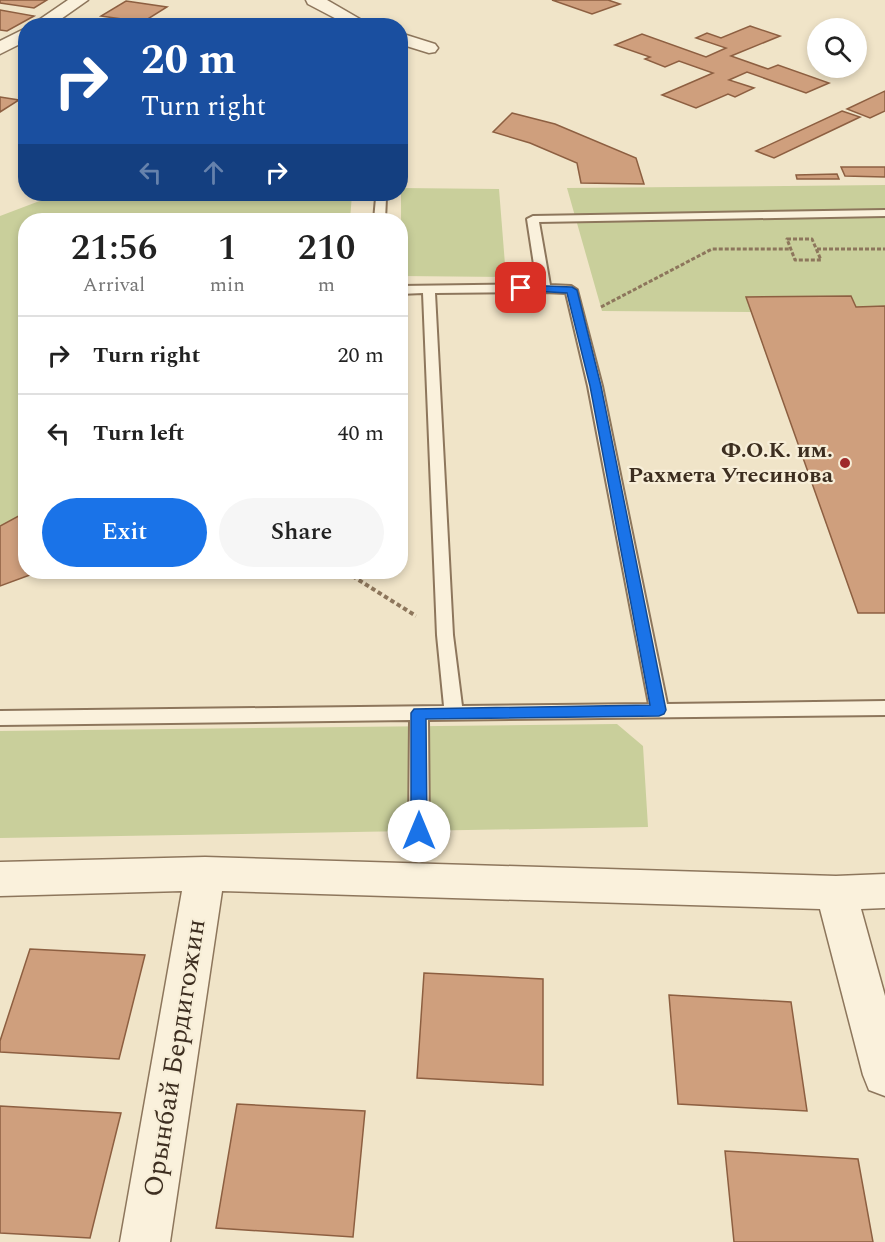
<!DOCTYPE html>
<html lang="en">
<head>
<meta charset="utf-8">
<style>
  :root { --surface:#fff; --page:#f6f6f6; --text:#222; --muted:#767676; --line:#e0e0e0; --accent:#1a73e8 }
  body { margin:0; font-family:Spectral,serif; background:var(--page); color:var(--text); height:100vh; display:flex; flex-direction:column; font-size:22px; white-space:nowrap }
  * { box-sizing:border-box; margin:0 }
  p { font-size:20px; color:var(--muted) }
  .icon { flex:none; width:33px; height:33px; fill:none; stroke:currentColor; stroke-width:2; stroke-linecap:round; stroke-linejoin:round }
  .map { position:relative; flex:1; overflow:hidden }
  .panel { position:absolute; left:18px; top:213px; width:390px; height:366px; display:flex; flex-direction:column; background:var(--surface); border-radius:24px; box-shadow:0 3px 9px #0003 }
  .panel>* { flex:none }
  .hud { position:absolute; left:18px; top:18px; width:390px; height:183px; border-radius:24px; box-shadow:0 3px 9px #0003; background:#1a4fa0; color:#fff; overflow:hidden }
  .buttons { position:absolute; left:807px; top:18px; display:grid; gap:12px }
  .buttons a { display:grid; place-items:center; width:60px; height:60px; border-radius:50%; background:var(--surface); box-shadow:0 3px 9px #0003; font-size:30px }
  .pin { position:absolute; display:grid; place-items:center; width:51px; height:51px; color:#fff; margin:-26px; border-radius:12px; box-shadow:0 3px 9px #0006 }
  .me { position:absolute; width:66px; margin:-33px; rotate:0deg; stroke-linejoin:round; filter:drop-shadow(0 0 4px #0008) }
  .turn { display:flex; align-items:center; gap:21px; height:126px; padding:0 24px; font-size:27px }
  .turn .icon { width:78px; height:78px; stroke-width:2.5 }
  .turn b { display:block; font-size:42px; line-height:51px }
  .lanes { display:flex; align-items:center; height:57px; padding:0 24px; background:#0003; justify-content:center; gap:30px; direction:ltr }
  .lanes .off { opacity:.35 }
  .eta { display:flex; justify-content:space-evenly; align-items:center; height:102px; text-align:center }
  .eta b { font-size:36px; font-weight:600; line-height:42px }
  .action { display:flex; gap:12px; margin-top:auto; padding:12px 24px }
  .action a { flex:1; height:69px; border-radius:36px; background:var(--accent); color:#fff; font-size:24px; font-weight:600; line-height:69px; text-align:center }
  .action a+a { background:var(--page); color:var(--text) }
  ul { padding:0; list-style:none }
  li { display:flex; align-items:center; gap:18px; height:78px; padding:0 24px; border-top:2px solid var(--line) }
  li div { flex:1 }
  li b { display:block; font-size:22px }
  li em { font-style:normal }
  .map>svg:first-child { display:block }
</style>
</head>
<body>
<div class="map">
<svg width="885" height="1242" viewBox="0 0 885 1242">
  <rect width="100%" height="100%" fill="#f0e4c8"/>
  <path fill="#c9cf9b" d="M 885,185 L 885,306 L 856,307 L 851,296 L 746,298 L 751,312 L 602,311 L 567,188 Z
    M 401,188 L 499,189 L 506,277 L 401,276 Z
    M 58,194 L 352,194 L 350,220 L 26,220 L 26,572 L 38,572 L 0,586 L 0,216 Z
    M 617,724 L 643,746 L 648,827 L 0,838 L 0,731 Z"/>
  <path fill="#cf9f7d" stroke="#8d5f41" stroke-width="1.5" d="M 0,0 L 47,0 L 34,8 L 0,3 Z
    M 552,0 L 608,0 L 620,4 L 592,14 Z
    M 126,1 L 167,7 L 143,22 L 101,16 Z
    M 0,10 L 34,16 L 7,31 L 0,30 Z
    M 750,26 L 780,36 L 731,56 L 768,69 L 778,65 L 829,83 L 806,93 L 747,72 L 729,80 L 754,88 L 735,97 L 728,94 L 696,108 L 662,95 L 713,73 L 679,61 L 665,67 L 645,59 L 650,57 L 615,45 L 642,34 L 706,57 L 726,48 L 696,38 L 707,33 L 721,38 Z
    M 885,91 L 885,111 L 870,118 L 847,109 Z
    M 0,97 L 19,100 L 0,112 Z
    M 842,111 L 860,117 L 774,158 L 756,151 Z
    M 512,113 L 555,124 L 636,158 L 644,184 L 581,183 L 577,163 L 530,143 L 493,132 Z
    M 841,167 L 885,167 L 885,177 L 845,176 Z
    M 837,174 L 839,179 L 797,179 L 796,175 Z
    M 851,296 L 856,307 L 885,306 L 885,613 L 858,613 L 746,297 Z
    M 26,512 L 26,572 L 38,572 L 0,586 L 0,526 Z
    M 30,949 L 145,955 L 119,1059 L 0,1052 L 0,1041 Z
    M 424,973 L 543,979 L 543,1085 L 417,1078 Z
    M 669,995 L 791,1002 L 807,1111 L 678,1104 Z
    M 237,1104 L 365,1111 L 353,1237 L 216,1228 Z
    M 0,1106 L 121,1113 L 90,1238 L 0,1233 Z
    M 725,1151 L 858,1159 L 873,1242 L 734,1242 Z"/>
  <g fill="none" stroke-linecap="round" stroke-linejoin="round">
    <g stroke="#8d765c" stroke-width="4">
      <path id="service" d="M 381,195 L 386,198 L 385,220 L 374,220 L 376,198 Z
        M 885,210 L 885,216 L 539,222 L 550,285 L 571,286 L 577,290 L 602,386 L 667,704 L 885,701 L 885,715 L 428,720 L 429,831 L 426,837 L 419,839 L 412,837 L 409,831 L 410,720 L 0,725 L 0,711 L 444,706 L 437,635 L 423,293 L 400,294 L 400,286 L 537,284 L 527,219 L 533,216 ZM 544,292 L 566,293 L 588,386 L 649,704 L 462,706 L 453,635 L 435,293 Z"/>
    </g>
    <g stroke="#8d765c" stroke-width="3">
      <path id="minor" d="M 68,0 L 88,0 L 51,26 L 30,26 Z
        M 306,0 L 327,0 L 372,26 L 350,26 L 308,4 Z
        M 26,28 L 26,41 L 0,54 L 0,41 Z
        M 400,33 L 435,44 L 438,48 L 435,52 L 429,53 L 400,44 Z
        M 205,857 L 836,876 L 885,874 L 885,908 L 861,909 L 885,996 L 885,1096 L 869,1090 L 863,1075 L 820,909 L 222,891 L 170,1242 L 120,1242 L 182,891 L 0,896 L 0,862 Z"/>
    </g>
    <path stroke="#8d765c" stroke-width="3" stroke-dasharray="4 2" stroke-linecap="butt" d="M 317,220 L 355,216
      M 787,239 L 812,239 L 821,260 L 795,260 Z
      M 817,249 L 885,249
      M 601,307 L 712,249 L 791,249"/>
    <path stroke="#8d765c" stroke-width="4" stroke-dasharray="4.5 3" stroke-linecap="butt" d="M 346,572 L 416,616"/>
    <use href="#service" fill="#faf1dc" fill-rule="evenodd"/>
    <use href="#minor" fill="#faf1dc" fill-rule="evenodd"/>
  </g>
  <path fill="#1a73e8" stroke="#114b97" stroke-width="1.5" d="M 521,285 L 572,287 L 577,290 L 601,386 L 666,710 L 664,714 L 659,716 L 426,719 L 427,831 L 425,836 L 419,838 L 414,836 L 411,831 L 411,713 L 414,709 L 650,705 L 590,386 L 567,293 L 517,290 L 516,288 Z"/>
  <circle fill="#9e2a2b" stroke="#f7eed8" stroke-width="2" cx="845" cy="463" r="6"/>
  <g text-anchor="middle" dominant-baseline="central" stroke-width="4.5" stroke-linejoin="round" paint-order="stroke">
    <g font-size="22" font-weight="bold" fill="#3d2e20" stroke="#f7eed8" text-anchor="end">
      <text x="833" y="450">Ф.О.К. им.<tspan x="833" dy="25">Рахмета Утесинова</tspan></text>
    </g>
    <g font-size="27" fill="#3d2e20" stroke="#f7eed8">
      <text transform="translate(175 1058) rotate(-81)">Орынбай Бердигожин</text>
    </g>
  </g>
</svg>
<div class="buttons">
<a><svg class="icon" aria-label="search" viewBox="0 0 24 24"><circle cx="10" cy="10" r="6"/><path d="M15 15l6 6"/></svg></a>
</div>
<div class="pin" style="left:521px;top:288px;background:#d93025"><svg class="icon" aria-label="arrive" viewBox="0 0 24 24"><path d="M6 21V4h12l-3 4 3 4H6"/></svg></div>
<svg class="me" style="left:419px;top:831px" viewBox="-20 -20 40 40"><circle r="19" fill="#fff"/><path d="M0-13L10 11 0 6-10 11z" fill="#1a73e8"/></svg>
<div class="hud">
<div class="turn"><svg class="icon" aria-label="right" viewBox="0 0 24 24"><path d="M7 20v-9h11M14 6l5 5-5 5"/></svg><div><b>20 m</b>Turn right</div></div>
<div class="lanes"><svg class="icon off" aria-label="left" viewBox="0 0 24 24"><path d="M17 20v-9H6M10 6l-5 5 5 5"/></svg><svg class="icon off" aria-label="ahead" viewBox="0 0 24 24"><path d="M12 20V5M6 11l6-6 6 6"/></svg><svg class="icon" aria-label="right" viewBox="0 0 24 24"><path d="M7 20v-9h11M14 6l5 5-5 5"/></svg></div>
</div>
<section class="panel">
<div class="eta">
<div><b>21:56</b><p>Arrival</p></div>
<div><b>1</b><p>min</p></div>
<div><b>210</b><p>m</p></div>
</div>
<ul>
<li><svg class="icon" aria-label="right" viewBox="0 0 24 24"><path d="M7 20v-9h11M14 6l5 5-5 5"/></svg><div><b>Turn right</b></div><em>20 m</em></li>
<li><svg class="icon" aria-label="left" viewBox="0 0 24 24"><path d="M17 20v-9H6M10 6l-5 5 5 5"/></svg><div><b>Turn left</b></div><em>40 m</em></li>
</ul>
<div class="action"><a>Exit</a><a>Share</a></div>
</section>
</div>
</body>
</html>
